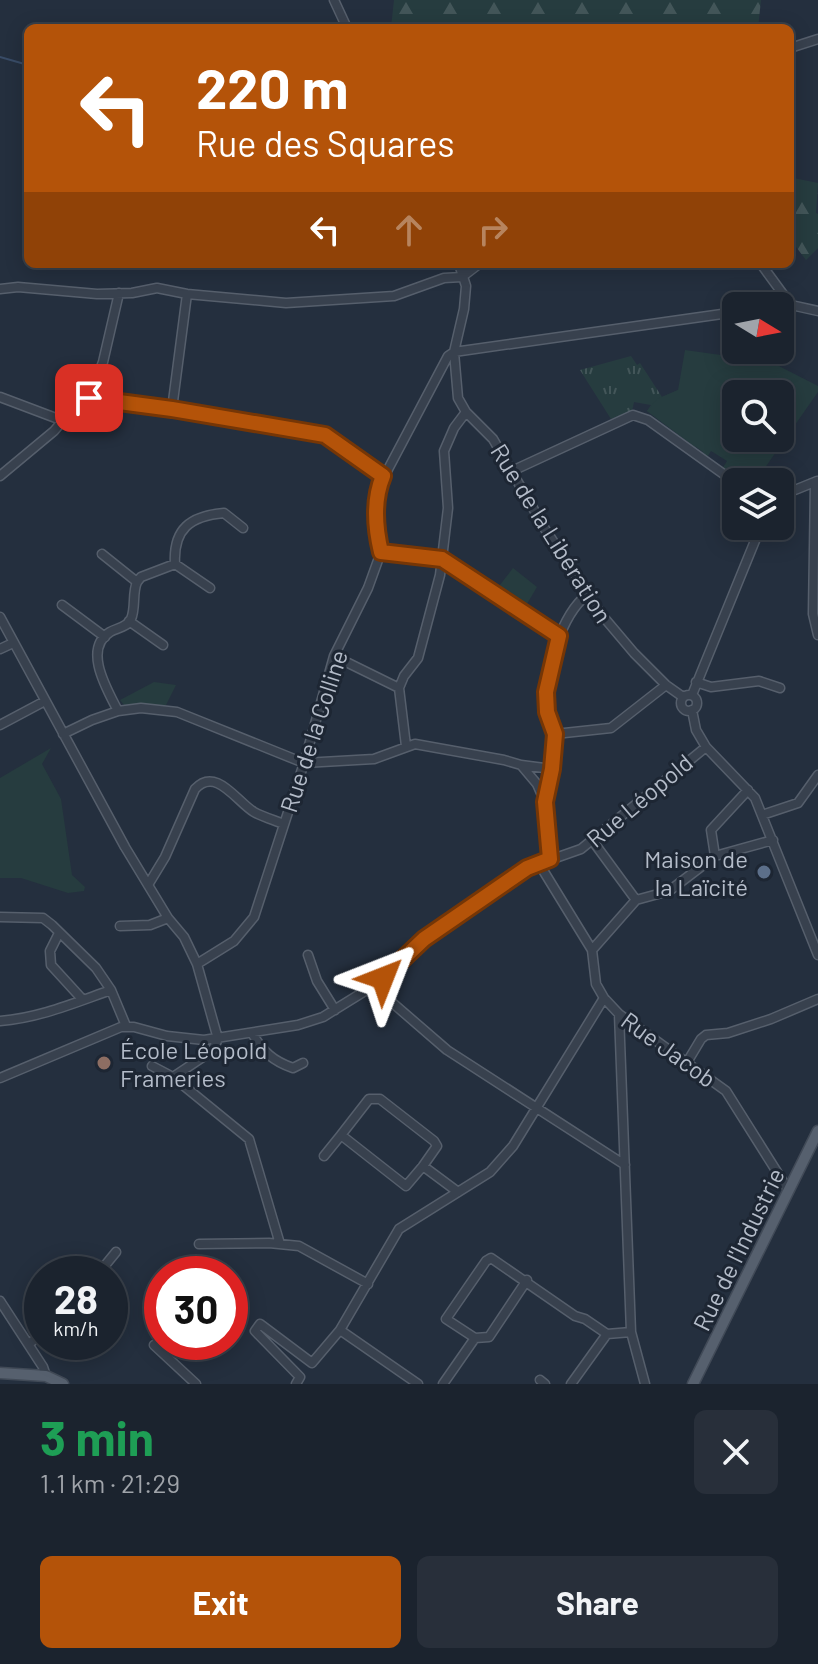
<!DOCTYPE html>
<html lang="en">
<head>
<meta charset="utf-8">
<style>
  :root { --surface:#1b232e; --page:#282f3a; --text:#f1f3f6; --muted:#a0a4aa; --line:#39404a; --accent:#b45309 }
  body { margin:0; font-family:Barlow,sans-serif; background:var(--page); color:var(--text); height:100vh; display:flex; flex-direction:column; font-size:30px; white-space:nowrap }
  * { box-sizing:border-box; margin:0 }
  p { font-size:26px; color:var(--muted) }
  .icon { flex:none; width:44px; height:44px; fill:none; stroke:currentColor; stroke-width:2; stroke-linecap:round; stroke-linejoin:round }
  .map { position:relative; height:1384px; overflow:hidden }
  .details { display:flex; flex-direction:column; background:var(--surface); flex:1 }
  .details>* { flex:none }
  .banner { position:absolute; left:24px; top:24px; width:770px; height:244px; border-radius:12px; box-shadow:0 4px 20px #0003,0 0 0 2px var(--line); background:#b45309; color:#fff; overflow:hidden }
  .needle { width:52px; rotate:100deg }
  .controls { position:absolute; left:722px; top:292px; display:grid; gap:16px }
  .controls a { display:grid; place-items:center; width:72px; height:72px; border-radius:12px; background:var(--surface); box-shadow:0 4px 20px #0003,0 0 0 2px var(--line); font-size:40px }
  .speed { position:absolute; left:24px; top:1256px; display:flex; gap:16px; font-size:40px; font-weight:700; text-align:center }
  .speed>* { display:grid; place-content:center; width:104px; height:104px; border-radius:50%; background:var(--surface); box-shadow:0 4px 20px #0003,0 0 0 2px var(--line); line-height:1 }
  .speed small { font-size:20px; font-weight:400 }
  .speed .limit { border:12px solid #d22; background:#fff; color:#111 }
  .pin { position:absolute; display:grid; place-items:center; width:68px; height:68px; color:#fff; margin:-34px; border-radius:16px; box-shadow:0 4px 12px #0006 }
  .me { position:absolute; width:88px; margin:-44px; rotate:45deg; stroke-linejoin:round; filter:drop-shadow(0 0 6px #0008) }
  .turn { display:flex; align-items:center; gap:28px; height:168px; padding:0 40px; font-size:36px }
  .turn .icon { width:104px; height:104px; stroke-width:2.5 }
  .turn b { display:block; font-size:56px; line-height:68px }
  .lanes { display:flex; align-items:center; height:76px; padding:0 40px; background:#0003; justify-content:center; gap:40px; direction:ltr }
  .lanes .off { opacity:.35 }
  .round { display:grid; place-items:center; flex:none; width:84px; height:84px; border-radius:12px; background:var(--page) }
  .head { display:flex; align-items:center; justify-content:space-between; height:136px; padding:0 40px }
  h1 { font-size:48px; font-weight:700; line-height:60px; color:#1e9e55 }
  .button { display:flex; gap:16px; margin-top:auto; padding:16px 40px }
  .button a { flex:1; height:92px; border-radius:12px; background:var(--accent); color:#fff; font-size:32px; font-weight:700; line-height:92px; text-align:center }
  .button a+a { background:var(--page); color:var(--text) }
  .map>svg:first-child { display:block }
</style>
</head>
<body>
<div class="map">
<svg width="818" height="1384" viewBox="0 0 818 1384">
  <defs>
    <pattern id="grass-tufts" width="24" height="20" patternUnits="userSpaceOnUse" patternTransform="scale(2)"><rect width="24" height="20" fill="#263c3f"/><path d="M3 7l-1-3M5 7V3M7 7l1-3M15 17l-1-3M17 17v-4M19 17l1-3" fill="none" stroke="#435659"/></pattern>
    <pattern id="forest-firs" width="22" height="20" patternUnits="userSpaceOnUse" patternTransform="scale(2)"><rect width="22" height="20" fill="#263c3f"/><path d="M5 1l3.5 6h-7zM16 11l3.5 6h-7z" fill="#435659"/></pattern>
  </defs>
  <rect width="100%" height="100%" fill="#242f3e"/>
  <path fill="url(#grass-tufts)" d="M 631,356 L 637,365 L 640,363 L 662,397 L 678,390 L 696,448 L 647,411 L 651,405 L 634,402 L 632,411 L 611,419 L 580,370 Z"/>
  <path fill="url(#forest-firs)" d="M 394,0 L 761,0 L 758,28 L 391,28 Z
    M 793,178 L 818,183 L 816,213 L 818,214 L 818,248 L 806,260 L 790,239 L 790,179 Z"/>
  <path fill="#263c3f" fill-rule="evenodd" d="M 685,350 L 771,362 L 818,386 L 818,392 L 755,482 L 742,482 L 724,471 L 722,469 L 727,461 L 711,451 L 706,459 L 702,456 L 703,452 L 647,411 L 657,399 L 678,390 ZM 736,394 L 780,394 L 780,438 L 736,438 Z
    M 513,568 L 537,587 L 524,609 L 496,590 Z
    M 154,682 L 176,685 L 166,705 L 124,705 L 120,700 Z
    M 51,748 L 42,764 L 61,799 L 72,875 L 85,887 L 84,891 L 68,893 L 21,878 L 0,878 L 0,778 Z"/>
  <g fill="none" stroke-linecap="round" stroke-linejoin="round">
    <path stroke="#394c67" stroke-width="2" d="M 0,57 L 28,65"/>
    <g stroke="#565f6c" stroke-width="11">
      <path id="minor" d="M 334,0 L 347,28
        M 790,48 L 818,39
        M 459,264 L 466,286 L 464,309 L 454,352 L 458,398 L 466,412 L 493,439 L 545,529 L 601,614 L 634,653 L 666,685 L 683,697
        M 761,264 L 791,305
        M 462,277 L 479,264
        M 0,289 L 18,287 L 97,294 L 132,293 L 157,288 L 187,294 L 286,303 L 394,296 L 444,278 L 462,277
        M 780,306 L 791,305 L 818,311
        M 454,352 L 736,312
        M 0,397 L 61,420
        M 89,398 L 103,362 L 119,293
        M 172,409 L 187,294
        M 512,471 L 633,415 L 648,420 L 736,483
        M 0,476 L 54,431 L 81,399 L 89,398 L 172,409 L 325,435 L 383,476
        M 815,483 L 813,614 L 818,635
        M 780,496 L 817,481
        M 381,552 L 442,559 L 559,636
        M 102,554 L 137,582
        M 175,564 L 210,588
        M 62,605 L 105,637
        M 0,617 L 125,847 L 168,918 L 184,937 L 197,964 L 218,1039
        M 129,621 L 163,645
        M 0,649 L 13,643
        M 334,656 L 399,688
        M 696,682 L 711,687 L 759,681 L 780,688
        M 399,688 L 404,676 L 418,658 L 440,575 L 448,508 L 444,451 L 454,428 L 466,412
        M 399,688 L 406,746
        M681 703a8 8 0 1 1 16 0a8 8 0 1 1-16 0Z
        M 692,695 L 761,526
        M 692,710 L 696,730 L 706,747 L 755,798 L 818,955
        M 118,711 C 108,691 82,649 110,632 C 117,628 128,627 131,619 C 136,608 132,593 137,582 L 141,577 L 175,564 C 173,529 190,516 224,513 L 243,528
        M 0,725 L 45,701
        M 63,734 L 92,720 L 118,711 L 141,708 L 177,712 L 304,763 L 374,759 L 415,744 L 504,760 L 521,765 L 537,784 L 545,802 L 550,859
        M 555,734 L 611,728 L 666,685
        M 521,765 L 552,769
        M 545,800 C 549,782 555,763 555,744 C 555,731 547,721 546,708 C 544,675 560,615 588,594
        M 762,815 L 798,803 L 818,775
        M 592,840 L 636,900
        M 715,856 L 711,830 L 748,790
        M 538,862 L 592,950 L 596,984 L 604,998 L 619,1014 L 726,1091 L 789,1191
        M 148,885 L 165,857 L 195,789 C 216,766 237,802 254,812 C 263,817 274,820 284,824
        M 0,917 L 43,918 L 52,925 L 96,968 L 111,990 L 126,1026
        M 120,926 L 150,925 L 168,918
        M 59,933 L 50,951 L 51,965 L 83,1000
        M 592,950 L 636,900 L 669,891 L 715,856 L 773,840
        M 308,955 L 317,981 L 335,1010
        M 197,964 L 234,941 L 254,917 L 304,763 L 334,656 L 368,588 L 381,552 L 376,492 L 448,356 L 454,352
        M 373,986 L 447,1050 L 625,1165
        M 619,1014 L 631,1332 L 645,1384
        M 0,1021 C 39,1018 74,1003 111,990
        M 252,1033 C 263,1052 273,1061 293,1068 L 303,1063
        M 686,1064 L 701,1039 L 706,1035 L 728,1033 L 771,1019 L 818,999
        M 152,1066 L 173,1077 L 212,1051 L 218,1039
        M 173,1077 L 249,1139 L 280,1244
        M 0,1078 L 121,1027 L 134,1027 L 167,1036 L 204,1040 L 298,1025 L 323,1017 L 373,986 L 418,944 L 527,868 L 581,849 L 706,747
        M 324,1156 L 341,1135
        M 423,1166 L 437,1146 L 434,1141 L 380,1099 L 369,1099 L 341,1135 L 406,1186 L 423,1166 L 458,1192
        M 199,1244 L 269,1243 L 299,1246 L 368,1284
        M 98,1274 L 116,1252
        M 0,1301 L 43,1367 L 46,1376
        M 340,1330 L 418,1384
        M 475,1338 L 489,1337 L 527,1280
        M 29,1344 L 42,1333
        M 154,1345 L 196,1384
        M 540,1380 L 545,1384
        M 296,1384 L 300,1377 L 255,1331 L 260,1324 L 312,1363 L 340,1330 L 399,1229 L 490,1172 L 513,1146 L 604,998
        M 443,1384 L 475,1338 L 446,1319 L 486,1261 L 491,1258 L 575,1316 L 585,1319 L 607,1334 L 631,1332
        M 571,1384 L 607,1334"/>
    </g>
    <g stroke="#414a57" stroke-width="13">
      <path id="major" d="M 0,1373 L 46,1376 L 63,1384
        M 693,1384 L 818,1131"/>
    </g>
    <use href="#minor" stroke="#38414e" stroke-width="8"/>
    <use href="#major" stroke="#56606e" stroke-width="10"/>
  </g>
  <g fill="none" stroke-linecap="round" stroke-linejoin="round">
    <g stroke="#753606" stroke-width="20">
      <path id="route" d="M 89,398 L 172,409 L 325,435 L 383,476 C 373,500 375,527 381,552 L 442,559 L 559,636 L 546,692 L 547,712 L 555,734 L 552,769 L 545,802 L 550,859 L 527,868 L 424,939 L 383,978"/>
    </g>
    <use href="#route" stroke="#b45309" stroke-width="14"/>
  </g>
  <circle fill="#5c6f8a" stroke="#1d2633" stroke-width="3" cx="764" cy="872" r="8"/>
  <circle fill="#8d6e63" stroke="#1d2633" stroke-width="3" cx="104" cy="1063" r="8"/>
  <g text-anchor="middle" dominant-baseline="central" stroke-width="6" stroke-linejoin="round" paint-order="stroke">
    <g font-size="24" fill="#b4bcc9" stroke="#1d2633">
      <text transform="translate(552 533) rotate(58)">Rue de la Libération</text>
      <text transform="translate(313 731) rotate(-72)">Rue de la Colline</text>
      <text transform="translate(639 800) rotate(-40)">Rue Léopold</text>
      <text transform="translate(669 1049) rotate(36)">Rue Jacob</text>
      <text transform="translate(738 1249) rotate(-64)">Rue de l'Industrie</text>
    </g>
    <g font-size="24" fill="#b4bcc9" stroke="#1d2633" text-anchor="end">
      <text x="748" y="858">Maison de<tspan x="748" dy="28">la Laïcité</tspan></text>
      <text x="120" y="1049" text-anchor="start">École Léopold<tspan x="120" dy="28">Frameries</tspan></text>
    </g>
  </g>
</svg>
<div class="controls">
<a><svg class="needle" viewBox="-14 -14 28 28"><path d="M0-13l5 13h-10z" fill="#e53935"/><path d="M0 13l5-13h-10z" fill="#a0a4aa"/></svg></a>
<a><svg class="icon" aria-label="search" viewBox="0 0 24 24"><circle cx="10" cy="10" r="6"/><path d="M15 15l6 6"/></svg></a>
<a><svg class="icon" aria-label="layers" viewBox="0 0 24 24"><path d="M12 4l9 5-9 5-9-5zM3 14l9 5 9-5"/></svg></a>
</div>
<div class="speed"><div>28<small>km/h</small></div><div class="limit">30</div></div>
<div class="pin" style="left:89px;top:398px;background:#d93025"><svg class="icon" aria-label="arrive" viewBox="0 0 24 24"><path d="M6 21V4h12l-3 4 3 4H6"/></svg></div>
<svg class="me" style="left:383px;top:978px" viewBox="-20 -20 40 40"><path d="M0-17L14 15 0 8-14 15z" fill="#b45309" stroke="#fff" stroke-width="4"/></svg>
<div class="banner">
<div class="turn"><svg class="icon" aria-label="left" viewBox="0 0 24 24"><path d="M17 20v-9H6M10 6l-5 5 5 5"/></svg><div><b>220 m</b>Rue des Squares</div></div>
<div class="lanes"><svg class="icon" aria-label="left" viewBox="0 0 24 24"><path d="M17 20v-9H6M10 6l-5 5 5 5"/></svg><svg class="icon off" aria-label="ahead" viewBox="0 0 24 24"><path d="M12 20V5M6 11l6-6 6 6"/></svg><svg class="icon off" aria-label="right" viewBox="0 0 24 24"><path d="M7 20v-9h11M14 6l5 5-5 5"/></svg></div>
</div>
</div>
<section class="details">
<div class="head"><div><h1>3 min</h1><p>1.1 km · 21:29</p></div><a class="round"><svg class="icon" aria-label="close" viewBox="0 0 24 24"><path d="M6 6l12 12M18 6L6 18"/></svg></a></div>
<div class="button"><a>Exit</a><a>Share</a></div>
</section>
</body>
</html>
